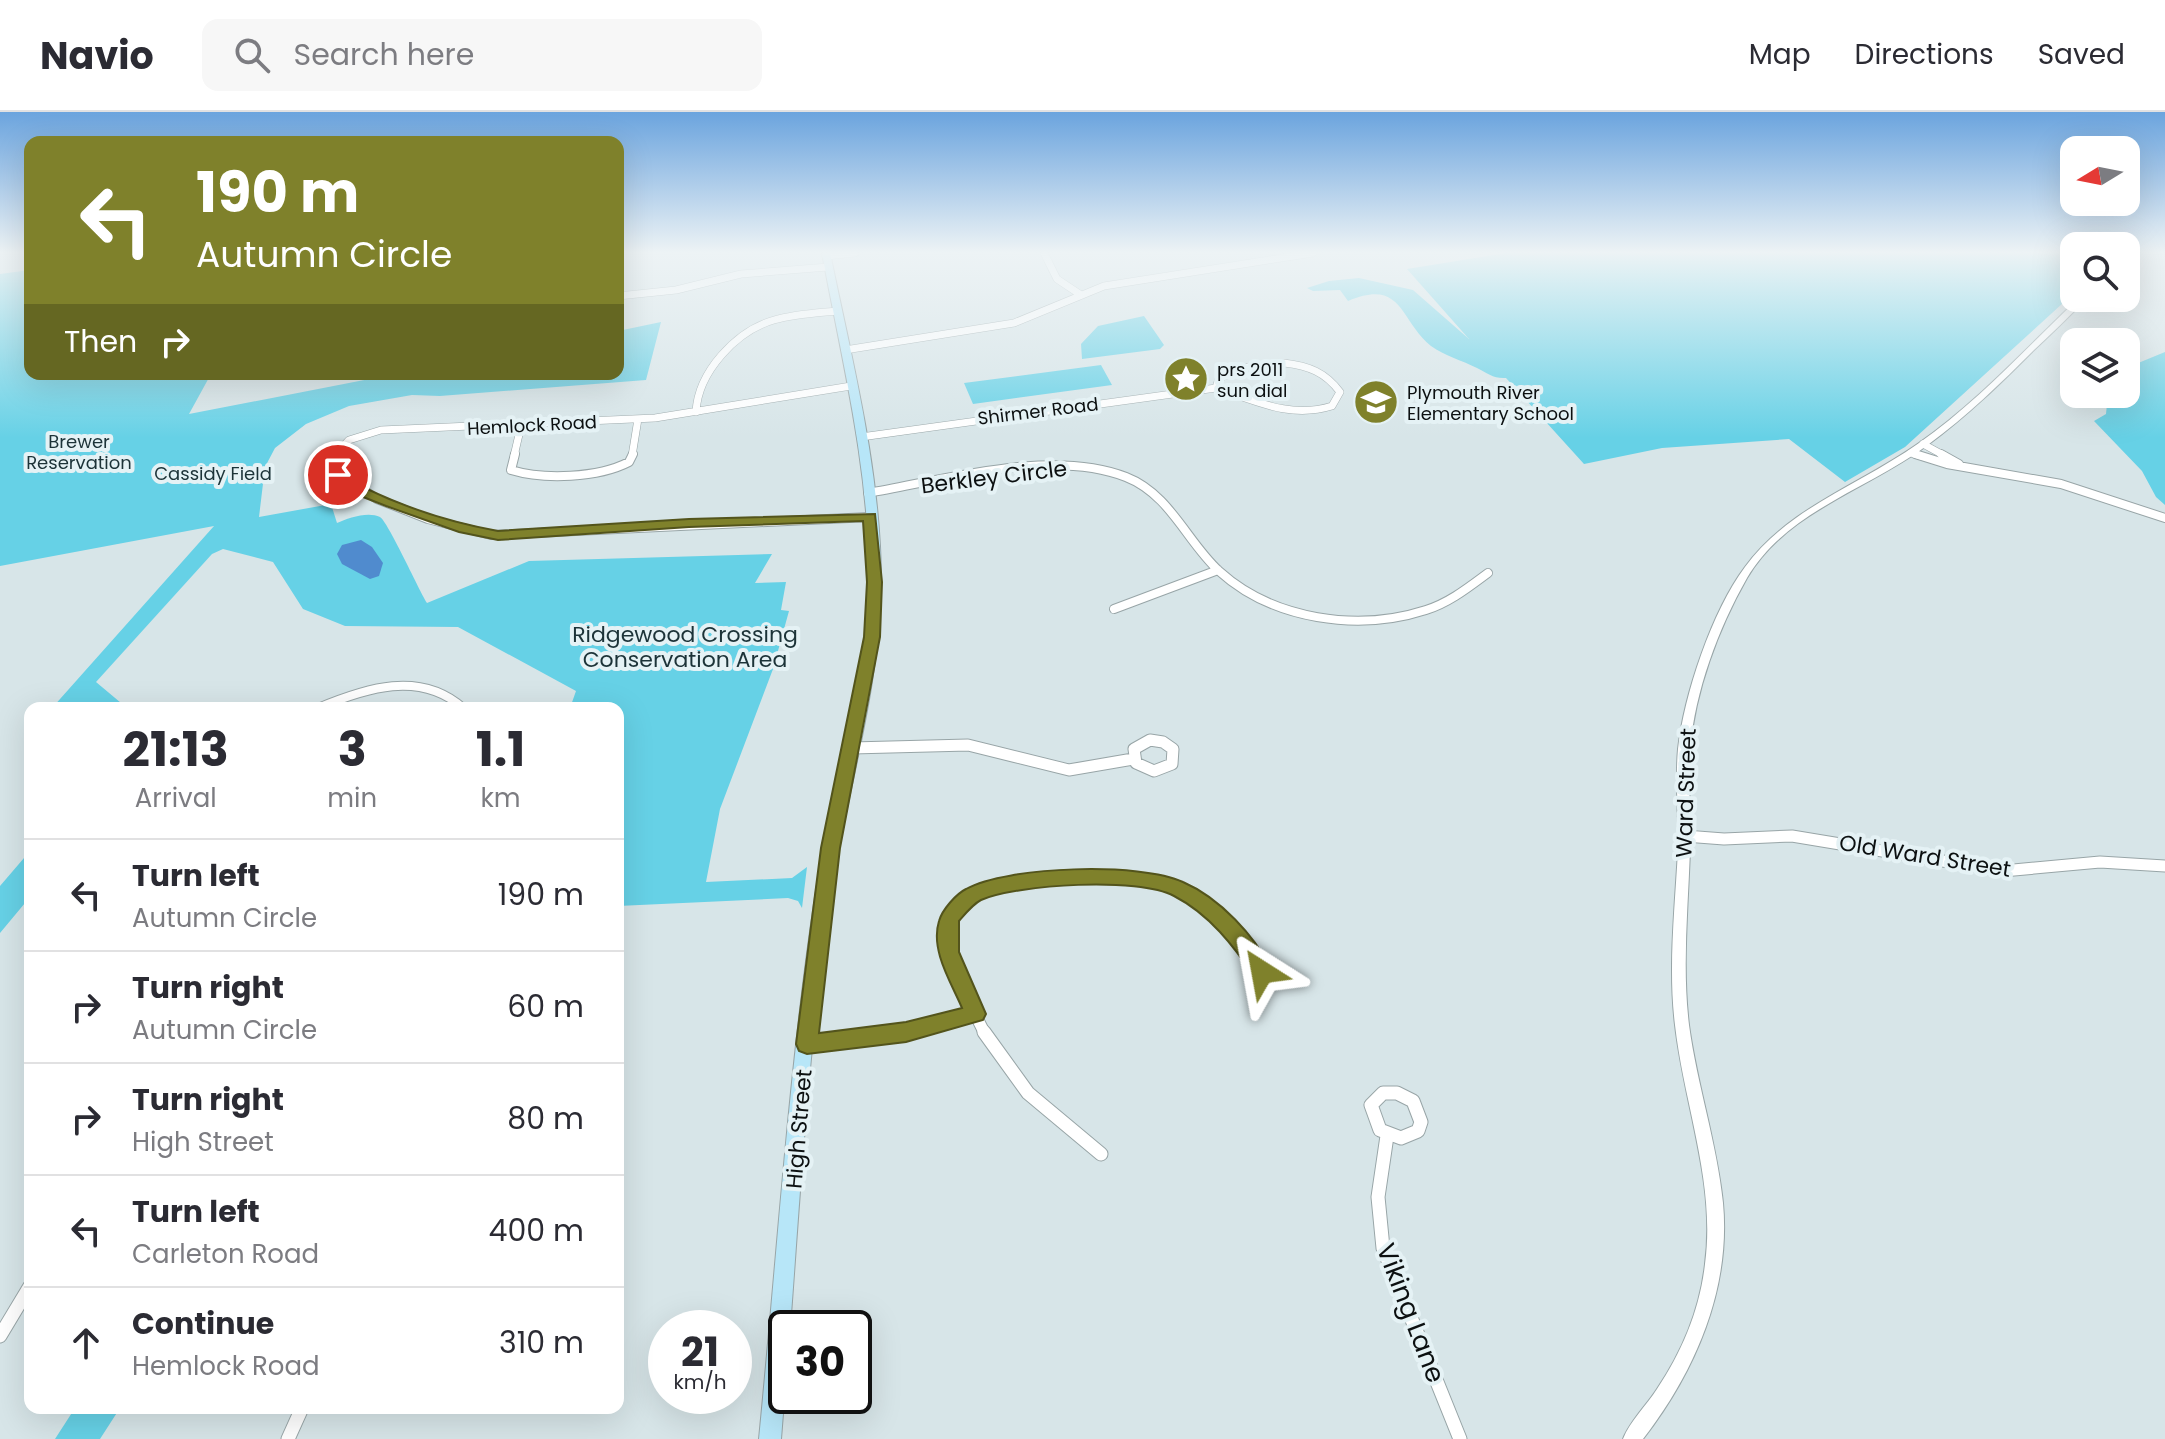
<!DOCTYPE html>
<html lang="en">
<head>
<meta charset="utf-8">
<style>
  :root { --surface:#fff; --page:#f7f7f7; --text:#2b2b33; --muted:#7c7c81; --line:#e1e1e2 }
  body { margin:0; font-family:Poppins,sans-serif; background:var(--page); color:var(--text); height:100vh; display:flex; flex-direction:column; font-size:30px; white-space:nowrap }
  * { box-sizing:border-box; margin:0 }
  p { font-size:26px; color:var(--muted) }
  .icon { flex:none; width:44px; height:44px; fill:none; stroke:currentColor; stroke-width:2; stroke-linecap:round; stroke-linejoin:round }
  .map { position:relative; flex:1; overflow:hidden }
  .panel { position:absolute; left:24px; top:590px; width:600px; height:712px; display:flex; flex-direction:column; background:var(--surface); border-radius:16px; box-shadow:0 8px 32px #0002 }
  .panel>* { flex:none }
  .banner { position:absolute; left:24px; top:24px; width:600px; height:244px; border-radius:16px; box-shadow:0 8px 32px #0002; background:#7f812b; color:#fff; overflow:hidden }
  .needle { width:52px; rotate:260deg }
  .tools { position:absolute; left:2060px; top:24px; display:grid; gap:16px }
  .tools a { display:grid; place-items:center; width:80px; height:80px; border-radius:16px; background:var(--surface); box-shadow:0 8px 32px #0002; font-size:40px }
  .speed { position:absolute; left:648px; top:1198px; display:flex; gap:16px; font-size:40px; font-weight:700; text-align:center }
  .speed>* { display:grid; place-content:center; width:104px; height:104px; border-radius:50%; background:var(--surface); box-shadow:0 8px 32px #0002; line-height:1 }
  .speed small { font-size:20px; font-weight:400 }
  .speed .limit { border:4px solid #111; border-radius:12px; background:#fff; color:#111 }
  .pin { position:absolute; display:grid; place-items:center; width:68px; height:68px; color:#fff; margin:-34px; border:4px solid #fff; border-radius:50%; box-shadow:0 2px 8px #0007 }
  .me { position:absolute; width:88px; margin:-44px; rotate:326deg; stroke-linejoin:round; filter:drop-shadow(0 0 6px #0008) }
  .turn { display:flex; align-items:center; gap:28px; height:168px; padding:0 40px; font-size:36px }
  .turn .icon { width:104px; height:104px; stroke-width:2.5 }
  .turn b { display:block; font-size:56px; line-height:68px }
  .then { display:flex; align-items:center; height:76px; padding:0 40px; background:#0003; gap:16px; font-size:30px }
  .eta { display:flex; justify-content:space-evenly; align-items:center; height:136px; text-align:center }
  .eta b { font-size:48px; font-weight:700; line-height:56px }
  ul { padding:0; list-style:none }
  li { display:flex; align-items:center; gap:24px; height:112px; padding:0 40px; border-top:2px solid var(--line) }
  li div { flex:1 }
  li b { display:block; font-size:30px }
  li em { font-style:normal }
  header { display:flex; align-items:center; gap:48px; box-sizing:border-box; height:112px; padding:0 40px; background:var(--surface); border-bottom:2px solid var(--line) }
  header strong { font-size:38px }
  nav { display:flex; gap:44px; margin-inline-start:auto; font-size:28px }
  .search { width:560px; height:72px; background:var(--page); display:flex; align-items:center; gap:20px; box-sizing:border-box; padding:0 28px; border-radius:16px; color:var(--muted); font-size:30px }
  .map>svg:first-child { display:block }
</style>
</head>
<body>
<header>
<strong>Navio</strong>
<div class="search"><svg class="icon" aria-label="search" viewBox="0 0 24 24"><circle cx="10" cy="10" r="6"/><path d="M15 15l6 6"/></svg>Search here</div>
<nav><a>Map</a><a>Directions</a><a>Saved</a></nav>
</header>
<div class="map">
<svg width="2165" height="1327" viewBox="0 0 2165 1327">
  <rect width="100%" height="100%" fill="#d7e5e8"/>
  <path fill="#66d1e6" d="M 1506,141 L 2074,141 L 2074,181 L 1905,335 L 1845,370 L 1789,327 L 1662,336 L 1584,352 L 1506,266 C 1494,267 1487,261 1477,256 C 1461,248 1445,244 1431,234 C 1399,208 1403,166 1348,189 L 1340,178 L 1313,179 L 1307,176 L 1329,169 L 1359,166 L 1413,178 L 1469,227 L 1407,157 Z
    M 30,158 L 30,262 L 211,262 L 189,302 L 395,262 L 618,262 L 618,219 L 661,210 L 646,268 L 440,284 L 412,283 L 349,294 L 306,312 L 275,336 L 265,355 L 259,405 L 331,392 L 337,411 C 348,406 368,399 380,405 C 388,410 417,474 427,491 L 529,449 L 772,442 L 755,471 L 786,470 L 781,498 L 789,499 L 773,557 L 720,697 L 706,770 L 792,766 L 807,755 L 802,796 L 798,789 L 788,786 L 618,794 L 618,596 L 570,596 L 576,579 L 458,515 L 345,514 L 303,497 L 273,450 L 223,437 L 212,442 L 96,570 L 127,596 L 52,596 L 214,414 L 0,454 L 0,162 Z
    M 1144,204 L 1164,233 L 1160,237 L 1082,247 L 1081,232 L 1098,214 Z
    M 2165,240 L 2165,393 L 2156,385 L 2142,359 L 2094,309 L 2106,302 L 2108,282 L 2126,282 L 2126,256 Z
    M 1101,253 L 1112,273 L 973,292 L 964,271 Z
    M 30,739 L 30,785 L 0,821 L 0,774 Z
    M 75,1296 L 120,1296 L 100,1327 L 55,1327 Z"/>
  <path fill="#508bce" d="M 361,428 L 372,435 L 383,451 L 379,464 L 370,467 L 342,452 L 337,442 L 342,433 Z"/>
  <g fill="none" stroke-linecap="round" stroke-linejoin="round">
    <g stroke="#98a5a7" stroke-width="8">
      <path id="minor-far3" d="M 1044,141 L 1057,167 L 1081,183
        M 826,144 L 855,141
        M 618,184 L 676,178 L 741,162 L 828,155
        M 845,238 L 1014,211 L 1104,174 L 1313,141
        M 1284,251 C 1309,254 1325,260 1340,280 L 1332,294 C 1290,307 1256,289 1216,276 L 1219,266 L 1248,255 Z
        M 696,300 C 698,260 736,219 774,208 C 794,202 816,201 837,199
        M 861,325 L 1216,276
        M 1923,332 L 1945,344
        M 1911,341 L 1921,344
        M 334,344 L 349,328 L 381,318 L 655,306 L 851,274
        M 514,344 L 521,314
        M 632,344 L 638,307"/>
    </g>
    <g stroke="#98a5a7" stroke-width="10">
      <path id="minor-far2" d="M 335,342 L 332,350 L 340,363 L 377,387 L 428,407 L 491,423 L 870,405
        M 515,342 L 511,358 C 544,368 598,366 629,350 L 633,342
        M 1915,342 L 1947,352 L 2061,372 L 2165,406
        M 1941,342 L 1959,352
        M 868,381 C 944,368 1052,336 1126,365 C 1170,382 1187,430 1219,459 C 1273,508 1358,520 1426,498 C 1449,491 1469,475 1488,461
        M 1114,497 L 1218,458
        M 318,596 C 366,576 420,558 463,596"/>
    </g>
    <g stroke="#98a5a7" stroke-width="13">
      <path id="minor-far1" d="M 1150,628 L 1163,630 L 1173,637 L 1172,652 L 1154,659 L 1136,651 L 1134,637 Z
        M 852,636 L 968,633 L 1069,658 L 1133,647
        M 1685,724 L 1724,727 L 1792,724 L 2003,759 L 2100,750 L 2165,754
        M 975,902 L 985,922
        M 892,922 L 975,902 C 964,877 938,839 949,810 C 971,754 1130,757 1177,775 C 1215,790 1240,828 1262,860"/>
    </g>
    <g stroke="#98a5a7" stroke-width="15">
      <path id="minor" d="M 984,920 L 1028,981 L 1101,1042
        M 807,932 L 907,920
        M 1383,981 L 1397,981 L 1413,989 L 1421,1010 L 1418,1019 L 1401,1026 L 1380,1018 L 1371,993 Z
        M 1387,1024 L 1378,1085 L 1383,1136 L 1460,1327
        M 0,1224 L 30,1174
        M 288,1327 L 302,1296"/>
    </g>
    <g stroke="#98a5a7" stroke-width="2">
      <path id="tertiary" d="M 2126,141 L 2131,141 L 2126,144 Z
        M 2079,186 L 2087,186 C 2070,204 2052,221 2034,238 C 2001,271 1967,304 1929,332 C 1870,377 1787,398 1747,466 C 1718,517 1695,579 1690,637 C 1687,671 1692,704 1690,738 C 1688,796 1682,855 1689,913 C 1697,973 1717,1031 1723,1091 C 1731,1177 1695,1260 1643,1327 L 1623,1327 C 1630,1309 1647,1293 1657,1277 C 1682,1240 1700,1197 1705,1152 C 1716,1071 1684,993 1675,913 C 1668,855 1675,796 1678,738 C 1679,704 1675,670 1678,637 C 1684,583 1712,499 1745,455 C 1789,395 1860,373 1919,331 C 1978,290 2027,235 2079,186 Z"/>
    </g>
    <g stroke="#98a5a7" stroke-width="2">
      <path id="secondary" d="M 822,141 L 830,141 C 852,249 881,359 881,470 C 880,576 847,678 831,781 C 809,925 801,1071 790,1216 L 786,1216 L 786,1263 L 781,1327 L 759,1327 C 777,1147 788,965 815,785 C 831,680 868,577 869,470 C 870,359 842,249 822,141 Z"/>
    </g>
    <use href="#minor-far3" stroke="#fff" stroke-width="7"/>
    <use href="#minor-far2" stroke="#fff" stroke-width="8"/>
    <use href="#minor-far1" stroke="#fff" stroke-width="11"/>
    <use href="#minor" stroke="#fff" stroke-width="13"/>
    <use href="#tertiary" fill="#fff" fill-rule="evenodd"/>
    <use href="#secondary" fill="#b7e6f8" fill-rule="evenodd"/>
  </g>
  <linearGradient id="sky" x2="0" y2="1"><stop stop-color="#6ba4de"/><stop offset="0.43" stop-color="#edf3f5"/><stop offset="1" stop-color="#edf3f5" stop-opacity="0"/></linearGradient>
  <rect width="2165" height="326" fill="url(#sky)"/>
  <path fill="#7f812b" stroke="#53541c" stroke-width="2" d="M 333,360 C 346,358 354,370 365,376 C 406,396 454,411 498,419 L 689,407 L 875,402 L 882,470 L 880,525 L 840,736 L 819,921 L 906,910 L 962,896 C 951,870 930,838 939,809 C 942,798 956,782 966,777 C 1007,754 1141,750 1183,770 C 1220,786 1255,824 1273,860 L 1270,866 L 1255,866 C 1234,834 1209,802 1174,784 C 1138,765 1019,772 981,788 C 973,792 965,802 959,809 L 959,840 L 986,902 L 983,908 L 906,930 L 807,942 L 799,939 L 796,932 L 821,736 L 864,525 L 867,470 L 863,409 L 689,415 L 498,428 L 459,420 L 386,394 L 353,381 L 333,366 Z"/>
  <defs>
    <g id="sight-disc" transform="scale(2.3)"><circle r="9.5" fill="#7f812b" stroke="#e5f2f5"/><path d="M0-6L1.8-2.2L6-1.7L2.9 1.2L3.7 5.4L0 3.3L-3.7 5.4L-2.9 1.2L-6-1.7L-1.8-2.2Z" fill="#fff"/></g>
    <g id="school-disc" transform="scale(2.3)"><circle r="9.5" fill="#7f812b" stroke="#e5f2f5"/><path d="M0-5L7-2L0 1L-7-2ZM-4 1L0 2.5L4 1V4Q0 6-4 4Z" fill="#fff"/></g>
  </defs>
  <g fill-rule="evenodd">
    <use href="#sight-disc" x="1186" y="267"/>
    <use href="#school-disc" x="1376" y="290"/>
  </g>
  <g text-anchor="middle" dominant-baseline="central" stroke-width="8" stroke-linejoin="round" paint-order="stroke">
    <g font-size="18" fill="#0c1011" stroke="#e5f2f5" text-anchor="start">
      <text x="1217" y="257">prs 2011<tspan x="1217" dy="21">sun dial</tspan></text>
      <text x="1407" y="280">Plymouth River<tspan x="1407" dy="21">Elementary School</tspan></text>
    </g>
    <g font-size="18" fill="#0c1011" stroke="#e5f2f5">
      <text transform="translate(1038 299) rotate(-7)">Shirmer Road</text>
      <text transform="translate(532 313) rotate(-3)">Hemlock Road</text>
    </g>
    <g font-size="18" fill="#1c3338" stroke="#e5f2f5">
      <text x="79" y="329">Brewer<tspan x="79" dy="21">Reservation</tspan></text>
      <text x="213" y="361">Cassidy Field</text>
    </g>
    <g font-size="22" fill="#0c1011" stroke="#e5f2f5">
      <text transform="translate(994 365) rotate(-7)">Berkley Circle</text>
      <text transform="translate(1686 681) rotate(-88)">Ward Street</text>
      <text transform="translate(1925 744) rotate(9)">Old Ward Street</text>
      <text transform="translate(799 1017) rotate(-85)">High Street</text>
    </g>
    <g font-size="22" fill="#1c3338" stroke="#e5f2f5">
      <text x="685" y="522">Ridgewood Crossing<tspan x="685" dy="25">Conservation Area</tspan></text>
    </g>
    <g font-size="26" fill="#0c1011" stroke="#e5f2f5">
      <text transform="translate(1411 1201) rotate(69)">Viking Lane</text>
    </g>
  </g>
</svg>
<div class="tools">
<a><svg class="needle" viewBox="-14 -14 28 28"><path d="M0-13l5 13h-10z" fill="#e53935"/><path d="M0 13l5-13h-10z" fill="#7c7c81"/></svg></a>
<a><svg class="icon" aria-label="search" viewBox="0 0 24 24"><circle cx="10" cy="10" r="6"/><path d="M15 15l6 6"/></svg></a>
<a><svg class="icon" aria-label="layers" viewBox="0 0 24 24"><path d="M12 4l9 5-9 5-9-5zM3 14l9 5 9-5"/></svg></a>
</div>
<div class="speed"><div>21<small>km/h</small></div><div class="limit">30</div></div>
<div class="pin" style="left:338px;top:363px;background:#d93025"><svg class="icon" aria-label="arrive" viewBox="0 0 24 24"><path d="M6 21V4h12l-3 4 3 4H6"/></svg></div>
<svg class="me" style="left:1262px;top:860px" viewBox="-20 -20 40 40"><path d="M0-17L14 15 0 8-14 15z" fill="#7f812b" stroke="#fff" stroke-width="4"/></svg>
<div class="banner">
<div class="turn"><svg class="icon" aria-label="left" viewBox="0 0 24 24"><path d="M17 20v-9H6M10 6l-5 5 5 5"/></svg><div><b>190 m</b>Autumn Circle</div></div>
<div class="then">Then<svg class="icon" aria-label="right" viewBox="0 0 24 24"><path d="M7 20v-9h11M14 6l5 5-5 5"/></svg></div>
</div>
<section class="panel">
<div class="eta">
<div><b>21:13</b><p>Arrival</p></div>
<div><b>3</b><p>min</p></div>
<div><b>1.1</b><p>km</p></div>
</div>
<ul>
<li><svg class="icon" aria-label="left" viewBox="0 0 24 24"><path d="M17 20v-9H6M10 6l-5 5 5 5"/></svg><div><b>Turn left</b><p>Autumn Circle</p></div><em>190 m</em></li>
<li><svg class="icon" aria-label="right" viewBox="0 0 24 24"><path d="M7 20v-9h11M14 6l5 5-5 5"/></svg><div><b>Turn right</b><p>Autumn Circle</p></div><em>60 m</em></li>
<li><svg class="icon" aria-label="right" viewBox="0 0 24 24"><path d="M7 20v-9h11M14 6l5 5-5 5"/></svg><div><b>Turn right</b><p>High Street</p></div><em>80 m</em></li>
<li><svg class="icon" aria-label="left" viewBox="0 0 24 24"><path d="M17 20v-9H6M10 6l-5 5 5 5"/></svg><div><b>Turn left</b><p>Carleton Road</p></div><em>400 m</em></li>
<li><svg class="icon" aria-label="ahead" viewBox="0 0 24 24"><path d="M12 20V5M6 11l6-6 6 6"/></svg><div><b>Continue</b><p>Hemlock Road</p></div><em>310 m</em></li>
</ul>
</section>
</div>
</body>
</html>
